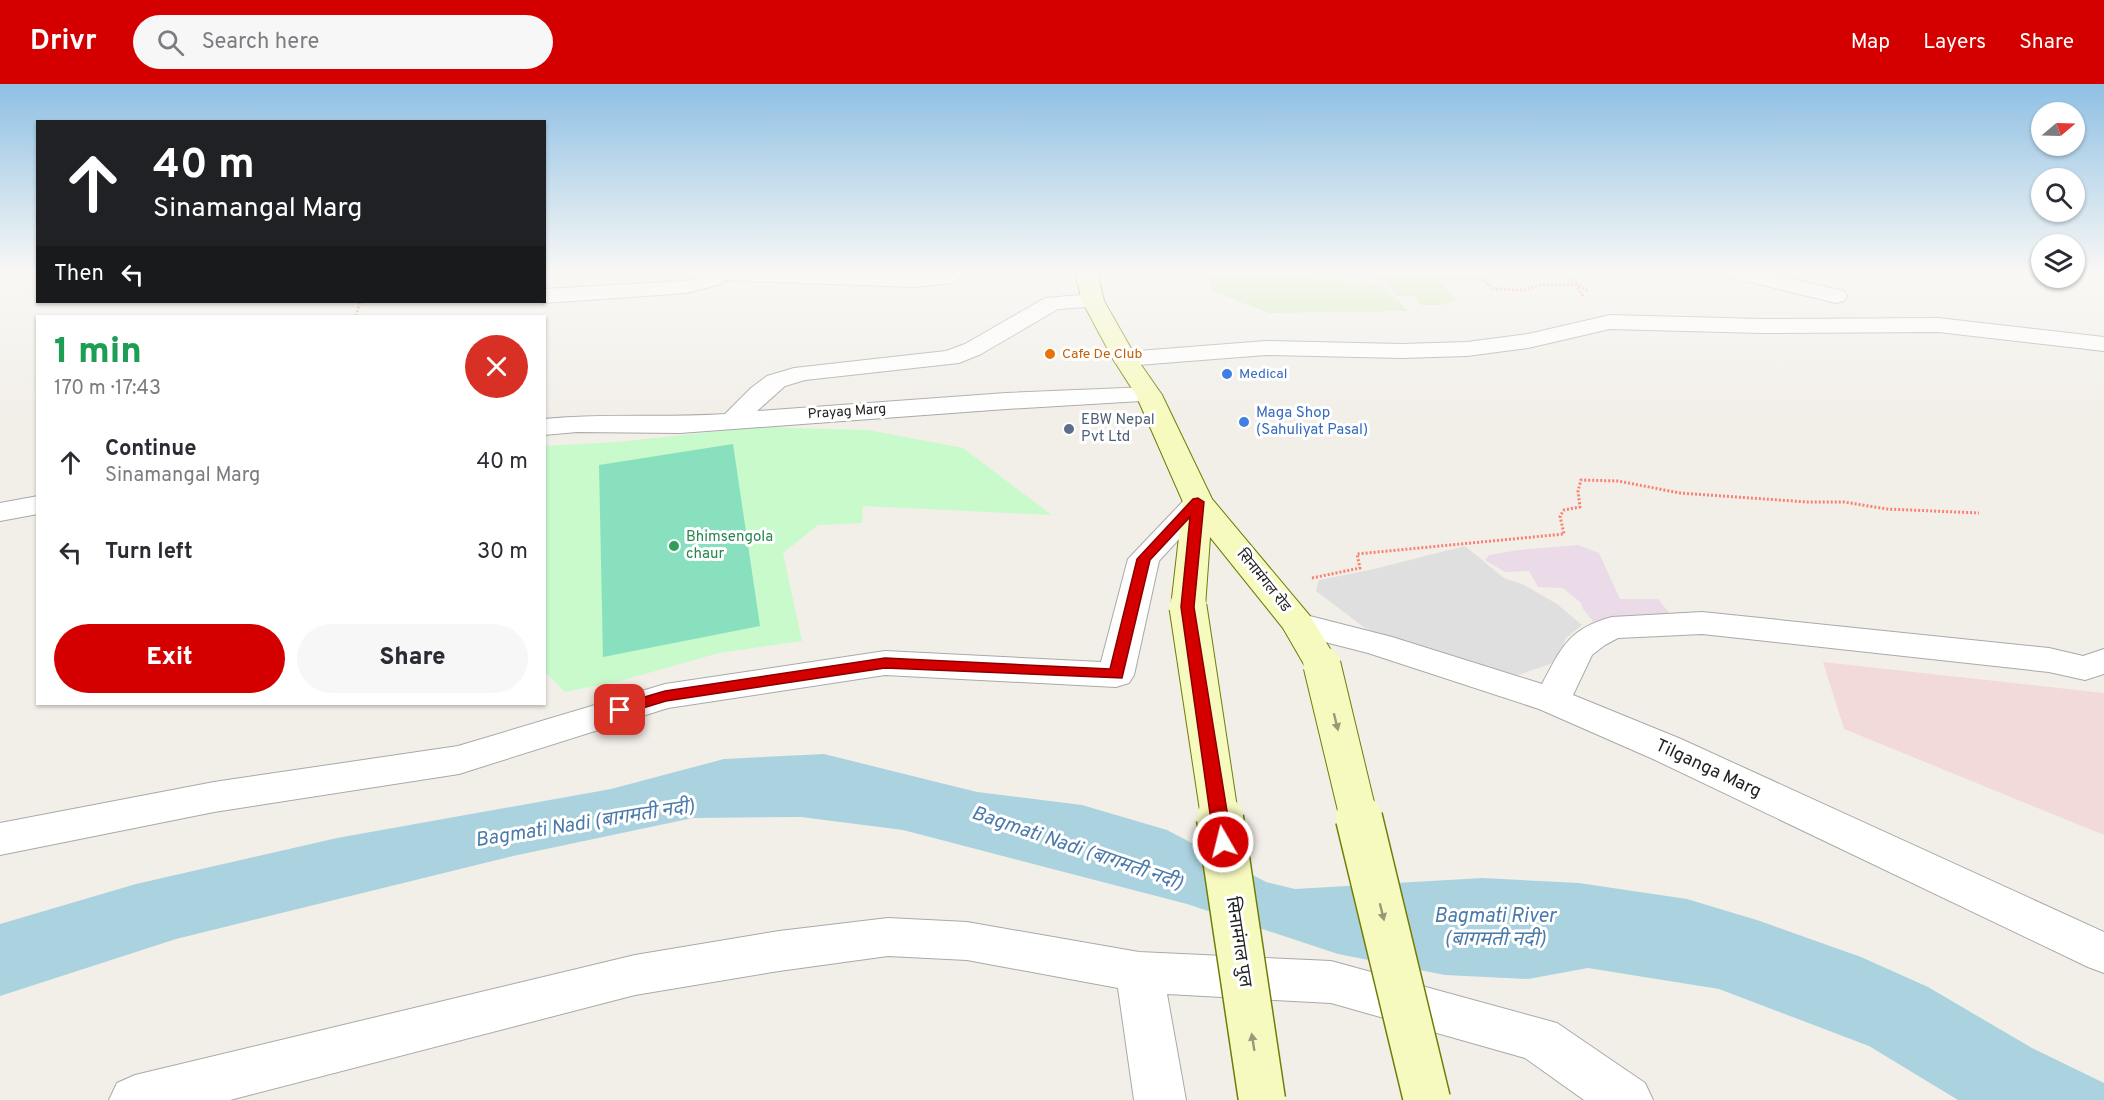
<!DOCTYPE html>
<html lang="en">
<head>
<meta charset="utf-8">
<style>
  :root { --surface:#fff; --page:#f7f7f7; --text:#2b2b33; --muted:#7c7c81; --accent:#d40000 }
  body { margin:0; font-family:Overpass,"Noto Sans Devanagari",sans-serif; background:var(--page); color:var(--text); height:100vh; display:flex; flex-direction:column; font-size:22px; white-space:nowrap }
  * { box-sizing:border-box; margin:0 }
  p { font-size:20px; color:var(--muted) }
  .icon { flex:none; width:33px; height:33px; fill:none; stroke:currentColor; stroke-width:2; stroke-linecap:round; stroke-linejoin:round }
  .map { position:relative; flex:1; overflow:hidden }
  .details { position:absolute; left:36px; top:231px; width:510px; height:390px; display:flex; flex-direction:column; background:var(--surface); border-radius:0px; box-shadow:0 2px 4px #0004 }
  .details>* { flex:none }
  .banner { position:absolute; left:36px; top:36px; width:510px; height:183px; border-radius:0px; box-shadow:0 2px 4px #0004; background:#202124; color:#fff; overflow:hidden }
  .needle { width:39px; rotate:71deg }
  .tools { position:absolute; left:2031px; top:18px; display:grid; gap:12px }
  .tools a { display:grid; place-items:center; width:54px; height:54px; border-radius:50%; background:var(--surface); box-shadow:0 2px 4px #0004; font-size:30px }
  .pin { position:absolute; display:grid; place-items:center; width:51px; height:51px; color:#fff; margin:-26px; border-radius:12px; box-shadow:0 3px 9px #0006 }
  .me { position:absolute; width:66px; margin:-33px; rotate:352deg; stroke-linejoin:round; filter:drop-shadow(0 0 4px #0008) }
  .turn { display:flex; align-items:center; gap:21px; height:126px; padding:0 18px; font-size:27px }
  .turn .icon { width:78px; height:78px; stroke-width:2.5 }
  .turn b { display:block; font-size:42px; line-height:51px }
  .then { display:flex; align-items:center; height:57px; padding:0 18px; background:#0003; gap:12px; font-size:22px }
  .round { display:grid; place-items:center; flex:none; width:63px; height:63px; border-radius:32px; background:var(--page) }
  .overview { display:flex; align-items:center; justify-content:space-between; height:102px; padding:0 18px }
  h1 { font-size:36px; font-weight:800; line-height:45px; color:#1e9e55 }
  .action { display:flex; gap:12px; margin-top:auto; padding:12px 18px }
  .action a { flex:1; height:69px; border-radius:36px; background:var(--accent); color:#fff; font-size:24px; font-weight:800; line-height:69px; text-align:center }
  .action a+a { background:var(--page); color:var(--text) }
  ul { padding:0; list-style:none }
  li { display:flex; align-items:center; gap:18px; height:90px; padding:0 18px }
  li div { flex:1 }
  li b { display:block; font-size:22px }
  li em { font-style:normal }
  header { display:flex; align-items:center; gap:36px; box-sizing:border-box; height:84px; padding:0 30px; background:var(--accent); color:#fff }
  header strong { font-size:28px }
  nav { display:flex; gap:33px; margin-inline-start:auto; font-size:21px }
  .search { width:420px; height:54px; background:var(--page); display:flex; align-items:center; gap:15px; box-sizing:border-box; padding:0 21px; border-radius:33px; color:var(--muted); font-size:22px }
  .map>svg:first-child { display:block }
</style>
</head>
<body>
<header>
<strong>Drivr</strong>
<div class="search"><svg class="icon" aria-label="search" viewBox="0 0 24 24"><circle cx="10" cy="10" r="6"/><path d="M15 15l6 6"/></svg>Search here</div>
<nav><a>Map</a><a>Layers</a><a>Share</a></nav>
</header>
<div class="map">
<svg width="2104" height="1016" viewBox="0 0 2104 1016">
  <rect width="100%" height="100%" fill="#f2efe9"/>
  <path fill="#e0dfdf" d="M 1465,462 L 1504,494 L 1524,501 L 1557,520 L 1582,541 L 1566,554 L 1556,578 L 1515,592 L 1418,566 L 1365,544 L 1316,507 L 1319,496 L 1370,486 Z"/>
  <path fill="#f2dad9" d="M 1823,578 L 2104,609 L 2104,751 L 1844,645 Z"/>
  <path fill="#ebdbe8" d="M 1578,461 L 1599,469 L 1620,515 L 1658,515 L 1679,541 L 1600,546 L 1583,525 L 1581,519 L 1563,504 L 1538,503 L 1529,487 L 1505,488 L 1485,476 L 1489,471 L 1519,466 Z"/>
  <path fill="#cdebb0" d="M 1209,188 L 1382,200 L 1408,227 L 1269,229 L 1212,207 Z
    M 1436,194 L 1458,216 L 1441,221 L 1421,221 L 1414,212 L 1396,212 L 1384,195 Z"/>
  <path fill="#c8facc" d="M 758,343 L 868,346 L 963,364 L 1052,431 L 863,422 L 862,439 L 818,441 L 783,469 L 802,557 L 719,569 L 620,597 L 565,608 L 545,588 L 544,362 L 617,358 Z"/>
  <path fill="#88e0be" d="M 733,360 L 760,542 L 603,573 L 599,381 Z"/>
  <path fill="#aad3df" d="M 824,670 L 977,708 L 1082,721 L 1167,746 L 1266,798 L 1295,805 L 1482,794 L 1579,799 L 1687,815 L 1760,837 L 1861,873 L 1928,903 L 2032,964 L 2104,999 L 2104,1016 L 1958,1016 L 1869,962 L 1719,905 L 1588,884 L 1528,895 L 1445,891 L 1338,870 L 1187,820 L 903,746 L 801,733 L 693,734 L 513,772 L 176,855 L 0,912 L 0,840 L 136,800 L 337,754 L 611,705 L 724,675 Z"/>
  <g fill="none" stroke-linecap="round" stroke-linejoin="round">
    <g stroke="#a9a9a9" stroke-width="2">
      <path id="street" d="M 696,188 L 914,191 L 966,188 L 952,199 L 914,203 L 723,196 L 721,200 L 687,209 L 544,219 L 540,218 L 544,218 L 544,205 L 685,197 L 698,193 Z
        M 1722,188 L 1760,188 L 1844,207 L 1847,212 L 1844,217 L 1836,219 L 1726,192 Z
        M 1093,210 L 1101,212 L 1104,217 L 1101,222 L 1058,225 L 981,270 L 959,279 L 805,296 L 785,302 L 757,327 L 1006,309 L 1149,303 L 1158,306 L 1162,311 L 1158,316 L 1006,325 L 680,349 L 577,348 L 544,351 L 544,335 C 605,329 665,334 725,330 L 751,304 L 767,292 L 794,284 L 946,267 L 965,260 L 1045,214 Z
        M 1610,231 L 1761,235 L 1938,234 L 2104,253 L 2104,267 L 1938,248 L 1761,249 L 1610,245 L 1528,264 L 1467,272 L 1401,274 L 1266,271 L 1125,282 L 1116,280 L 1113,275 L 1116,270 L 1125,268 L 1266,257 L 1401,260 L 1467,258 L 1528,250 Z
        M 1198,409 L 1208,412 L 1213,418 L 1159,477 L 1134,591 L 1129,599 L 1116,603 L 885,591 L 668,624 L 459,690 L 214,728 L 0,771 L 0,739 L 214,698 L 458,662 L 665,600 L 885,567 L 1101,578 L 1128,475 L 1188,412 Z
        M 38,412 L 38,430 L 0,437 L 0,419 Z
        M 1702,528 L 2049,564 L 2083,572 L 2104,565 L 2104,590 L 2085,596 L 2049,588 L 1702,550 L 1618,554 L 1605,561 L 1592,571 L 1573,611 L 1681,655 L 2104,848 L 2104,889 L 2088,883 L 1653,675 L 1539,625 L 1368,569 L 1286,548 L 1281,540 L 1286,532 L 1298,529 L 1392,553 L 1542,600 C 1562,563 1568,545 1612,533 Z
        M 888,834 L 967,838 L 1139,868 L 1331,877 L 1557,939 L 1645,999 L 1653,1016 L 1584,1016 L 1525,974 L 1331,919 L 1167,910 L 1186,1016 L 1134,1016 L 1118,904 L 967,876 L 888,872 L 779,887 L 635,911 L 230,1016 L 109,1016 L 117,999 L 135,991 L 635,871 L 779,847 Z"/>
    </g>
    <g stroke="#707d05" stroke-width="2">
      <path id="secondary" d="M 1075,188 L 1097,188 L 1104,217 L 1137,275 L 1162,311 L 1212,415 L 1310,532 L 1340,581 L 1335,589 L 1322,593 L 1309,589 L 1283,544 L 1210,453 L 1205,523 L 1200,530 L 1188,533 L 1176,530 L 1171,523 L 1183,418 L 1136,311 L 1113,275 L 1082,217 Z"/>
    </g>
    <path stroke="#fa8072" stroke-width="3" stroke-dasharray="2 2" stroke-linecap="butt" d="M 1559,188 L 1589,208
      M 1380,195 L 1399,192 L 1481,194 L 1494,205 L 1525,206 L 1540,201 L 1576,201 L 1583,212
      M 356,232 L 360,218
      M 1312,494 L 1360,484 L 1357,470 L 1564,450 L 1560,432 L 1564,426 L 1580,423 L 1578,407 L 1581,396 L 1618,397 L 1680,409 L 1807,418 L 1844,418 L 1887,425 L 1979,429"/>
    <use href="#street" fill="#fff" fill-rule="evenodd"/>
    <use href="#secondary" fill="#f7fabf" fill-rule="evenodd"/>
    <g stroke="#707d05" stroke-width="39" stroke-linecap="butt">
      <path id="secondary-bridge-far1" d="M 1188,523 L 1220,735
        M 1322,581 L 1359,735"/>
    </g>
    <g stroke="#707d05" stroke-width="49" stroke-linecap="butt">
      <path id="secondary-bridge" d="M 1220,734 L 1262,1016
        M 1359,734 L 1427,1016"/>
    </g>
    <use href="#secondary-bridge-far1" stroke="#f7fabf" stroke-width="37"/>
    <use href="#secondary-bridge" stroke="#f7fabf" stroke-width="46"/>
  </g>
  <defs><path id="oneway-solid" d="M-6-.8H1V-3.2L6.5 0L1 3.2V.8H-6Z" transform="scale(1.5)"/></defs>
  <g fill="#979978">
    <use href="#oneway-solid" transform="translate(1336 638) rotate(76)"/>
    <use href="#oneway-solid" transform="translate(1382 828) rotate(76)"/>
    <use href="#oneway-solid" transform="translate(1253 958) rotate(-99)"/>
  </g>
  <linearGradient id="sky" x2="0" y2="1"><stop stop-color="#8fc0e4"/><stop offset="0.57" stop-color="#f9f8f5"/><stop offset="1" stop-color="#f9f8f5" stop-opacity="0"/></linearGradient>
  <rect width="2104" height="330" fill="url(#sky)"/>
  <path fill="#d40000" stroke="#8a0000" stroke-width="1.5" d="M 1198,414 L 1204,418 L 1194,523 L 1232,758 L 1229,763 L 1223,765 L 1217,763 L 1214,758 L 1181,523 L 1190,433 L 1150,476 L 1122,594 L 885,584 L 666,617 L 620,631 L 614,630 L 612,626 L 614,622 L 665,607 L 885,574 L 1110,585 L 1137,475 L 1193,415 Z"/>
  <circle fill="#e8710a" stroke="#fff" stroke-width="2" cx="1050" cy="270" r="6"/>
  <g fill="#3f7fe0" stroke="#fff" stroke-width="2">
    <circle cx="1227" cy="290" r="6"/>
    <circle cx="1244" cy="338" r="6"/>
  </g>
  <circle fill="#5c6f8a" stroke="#fff" stroke-width="2" cx="1069" cy="345" r="6"/>
  <circle fill="#2e9e5b" stroke="#fff" stroke-width="2" cx="674" cy="462" r="6"/>
  <g text-anchor="middle" dominant-baseline="central" stroke-width="6" stroke-linejoin="round" paint-order="stroke">
    <g font-size="14" fill="#c56008" stroke="#fff" text-anchor="start">
      <text x="1062" y="270">Cafe De Club</text>
    </g>
    <g font-size="14" fill="#366cbe" stroke="#fff" text-anchor="start">
      <text x="1239" y="290">Medical</text>
    </g>
    <g font-size="14" fill="#222" stroke="#fff">
      <text transform="translate(847 328) rotate(-4)">Prayag Marg</text>
    </g>
    <g font-size="15" fill="#366cbe" stroke="#fff" text-anchor="start">
      <text x="1256" y="329">Maga Shop<tspan x="1256" dy="17">(Sahuliyat Pasal)</tspan></text>
    </g>
    <g font-size="15" fill="#4e5e75" stroke="#fff" text-anchor="start">
      <text x="1081" y="336">EBW Nepal<tspan x="1081" dy="17">Pvt Ltd</tspan></text>
    </g>
    <g font-size="15" fill="#27864d" stroke="#fff" text-anchor="start">
      <text x="686" y="453">Bhimsengola<tspan x="686" dy="17">chaur</tspan></text>
    </g>
    <g font-size="15" fill="#222" stroke="#fff">
      <text transform="translate(1263 497) rotate(51)">सिनामंगल रोड</text>
    </g>
    <g font-size="18" fill="#222" stroke="#fff">
      <text transform="translate(1708 685) rotate(25)">Tilganga Marg</text>
      <text transform="translate(1238 858) rotate(81)">सिनामंगल पुल</text>
    </g>
    <g font-size="20" font-style="italic" fill="#4a7aab" stroke="#fff">
      <text transform="translate(585 740) rotate(-9)">Bagmati Nadi (बागमती नदी)</text>
      <text transform="translate(1077 765) rotate(19)">Bagmati Nadi (बागमती नदी)</text>
      <text x="1495" y="833">Bagmati River<tspan x="1495" dy="23">(बागमती नदी)</tspan></text>
    </g>
  </g>
</svg>
<div class="tools">
<a><svg class="needle" viewBox="-14 -14 28 28"><path d="M0-13l5 13h-10z" fill="#e53935"/><path d="M0 13l5-13h-10z" fill="#7c7c81"/></svg></a>
<a><svg class="icon" aria-label="search" viewBox="0 0 24 24"><circle cx="10" cy="10" r="6"/><path d="M15 15l6 6"/></svg></a>
<a><svg class="icon" aria-label="layers" viewBox="0 0 24 24"><path d="M12 4l9 5-9 5-9-5zM3 14l9 5 9-5"/></svg></a>
</div>
<div class="pin" style="left:620px;top:626px;background:#d93025"><svg class="icon" aria-label="arrive" viewBox="0 0 24 24"><path d="M6 21V4h12l-3 4 3 4H6"/></svg></div>
<svg class="me" style="left:1223px;top:758px" viewBox="-20 -20 40 40"><circle r="17" fill="#d40000" stroke="#fff" stroke-width="3"/><path d="M0-11L8 9 0 5-8 9z" fill="#fff"/></svg>
<div class="banner">
<div class="turn"><svg class="icon" aria-label="ahead" viewBox="0 0 24 24"><path d="M12 20V5M6 11l6-6 6 6"/></svg><div><b>40 m</b>Sinamangal Marg</div></div>
<div class="then">Then<svg class="icon" aria-label="left" viewBox="0 0 24 24"><path d="M17 20v-9H6M10 6l-5 5 5 5"/></svg></div>
</div>
<section class="details">
<div class="overview"><div><h1>1 min</h1><p>170 m · 17:43</p></div><a class="round" style="background:#d93025;color:#fff"><svg class="icon" aria-label="close" viewBox="0 0 24 24"><path d="M6 6l12 12M18 6L6 18"/></svg></a></div>
<ul>
<li><svg class="icon" aria-label="ahead" viewBox="0 0 24 24"><path d="M12 20V5M6 11l6-6 6 6"/></svg><div><b>Continue</b><p>Sinamangal Marg</p></div><em>40 m</em></li>
<li><svg class="icon" aria-label="left" viewBox="0 0 24 24"><path d="M17 20v-9H6M10 6l-5 5 5 5"/></svg><div><b>Turn left</b></div><em>30 m</em></li>
</ul>
<div class="action"><a>Exit</a><a>Share</a></div>
</section>
</div>
</body>
</html>
